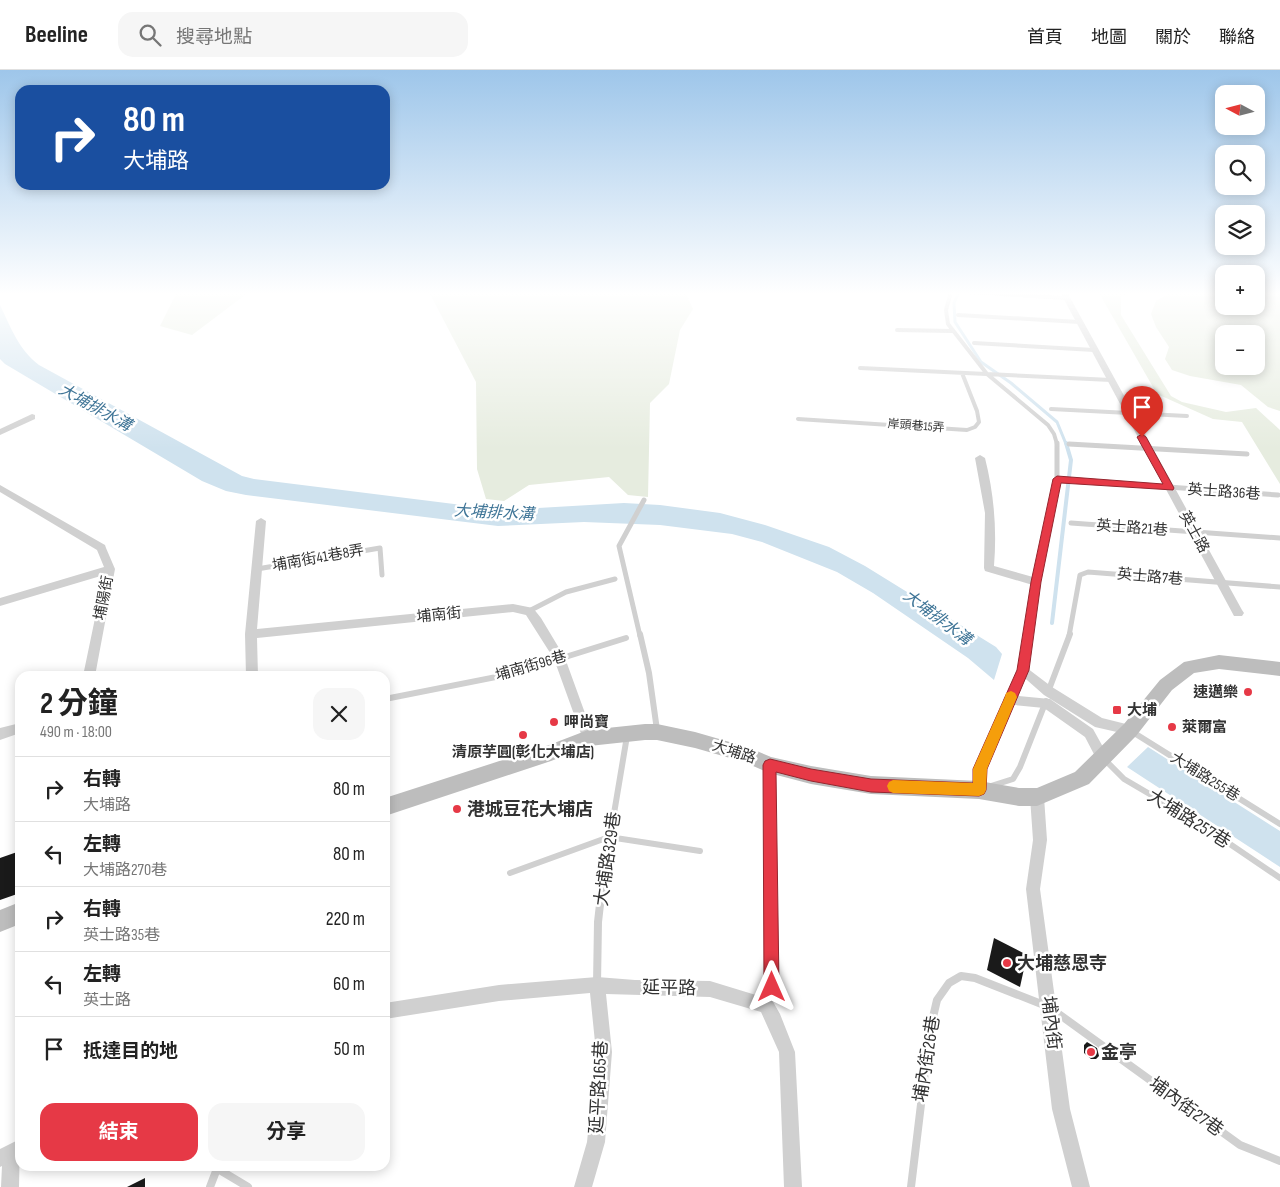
<!DOCTYPE html>
<html lang="zh-TW">
<head>
<meta charset="utf-8">
<style>
  :root { --surface:#fff; --page:#f6f6f6; --text:#222; --muted:#767676; --line:#e0e0e0; --accent:#e63946 }
  body { margin:0; font-family:"Sofia Sans Condensed","Noto Sans TC",sans-serif; background:var(--page); color:var(--text); height:100vh; display:flex; flex-direction:column; font-size:19px; white-space:nowrap }
  * { box-sizing:border-box; margin:0 }
  p { font-size:16px; color:var(--muted) }
  .icon { flex:none; width:28px; height:28px; fill:none; stroke:currentColor; stroke-width:2; stroke-linecap:round; stroke-linejoin:round }
  .map { position:relative; flex:1; overflow:hidden }
  .side { position:absolute; left:15px; top:601px; width:375px; height:500px; display:flex; flex-direction:column; background:var(--surface); border-radius:15px; box-shadow:0 2px 12px #0003 }
  .side>* { flex:none }
  .hud { position:absolute; left:15px; top:15px; width:375px; height:105px; border-radius:15px; box-shadow:0 2px 12px #0003; background:#1a4fa0; color:#fff; overflow:hidden }
  .needle { width:32px; rotate:277deg }
  .fabs { position:absolute; left:1215px; top:15px; display:grid; gap:10px }
  .fabs a { display:grid; place-items:center; width:50px; height:50px; border-radius:10px; background:var(--surface); box-shadow:0 2px 12px #0003; font-size:25px }
  .pin { position:absolute; display:grid; place-items:center; width:42px; height:42px; color:#fff; margin:-51px -21px; border-radius:50% 50% 50% 0; rotate:-45deg; box-shadow:0 0 5px #0007 }
  .pin .icon { rotate:45deg }
  .me { position:absolute; width:55px; margin:-28px; rotate:0deg; stroke-linejoin:round; filter:drop-shadow(0 0 4px #0008) }
  .turn { display:flex; align-items:center; gap:18px; height:105px; padding:0 25px; font-size:22px }
  .turn .icon { width:65px; height:65px; stroke-width:2.5 }
  .turn b { display:block; font-size:35px; line-height:42px }
  .round { display:grid; place-items:center; flex:none; width:52px; height:52px; border-radius:15px; background:var(--page) }
  .summary { display:flex; align-items:center; justify-content:space-between; height:85px; padding:0 25px }
  h1 { font-size:30px; font-weight:700; line-height:38px }
  .primary-button { display:flex; gap:10px; margin-top:auto; padding:10px 25px }
  .primary-button a { flex:1; height:58px; border-radius:15px; background:var(--accent); color:#fff; font-size:20px; font-weight:700; line-height:58px; text-align:center }
  .primary-button a+a { background:var(--page); color:var(--text) }
  ul { padding:0; list-style:none }
  li { display:flex; align-items:center; gap:15px; height:65px; padding:0 25px; border-top:1px solid var(--line) }
  li div { flex:1 }
  li b { display:block; font-size:19px }
  li em { font-style:normal }
  header { display:flex; align-items:center; gap:30px; box-sizing:border-box; height:70px; padding:0 25px; background:var(--surface); border-bottom:1px solid var(--line) }
  header strong { font-size:24px }
  nav { display:flex; gap:28px; margin-inline-start:auto; font-size:18px }
  .search { width:350px; height:45px; background:var(--page); display:flex; align-items:center; gap:12px; box-sizing:border-box; padding:0 18px; border-radius:15px; color:var(--muted); font-size:19px }
  .map>svg:first-child { display:block }
</style>
</head>
<body>
<header>
<strong>Beeline</strong>
<div class="search"><svg class="icon" aria-label="search" viewBox="0 0 24 24"><circle cx="10" cy="10" r="6"/><path d="M15 15l6 6"/></svg>搜尋地點</div>
<nav><a>首頁</a><a>地圖</a><a>關於</a><a>聯絡</a></nav>
</header>
<div class="map">
<svg width="1280" height="1117" viewBox="0 0 1280 1117">
  <rect width="100%" height="100%" fill="#fff"/>
  <path fill="#e6ecdf" fill-rule="evenodd" d="M 177,222 L 249,222 L 192,265 L 160,256 Z
    M 429,222 L 685,222 L 693,239 L 680,260 L 669,314 L 650,333 L 648,427 L 628,425 L 609,407 L 529,415 L 504,431 L 486,429 L 477,399 L 476,312 Z
    M 1133,222 L 1121,226 L 1121,245 L 1171,326 L 1182,332 L 1226,342 L 1256,338 L 1280,360 L 1280,414 L 1242,352 L 1213,349 L 1157,324 L 1099,223 Z
    M 1171,222 L 1224,222 L 1224,236 L 1256,236 L 1256,222 L 1280,222 L 1280,341 L 1268,337 L 1241,315 L 1190,306 L 1172,300 L 1165,289 L 1169,277 L 1156,257 L 1151,244 L 1156,231 ZM 1224,264 L 1256,264 L 1256,296 L 1224,296 Z"/>
  <path fill="#cfe2ee" d="M 0,235 C 11,258 19,280 39,295 L 242,406 L 254,409 L 502,440 L 624,433 L 660,435 L 720,443 L 765,455 L 829,477 L 865,496 L 996,577 L 1002,584 L 994,610 L 968,588 L 873,523 L 837,502 L 762,472 L 732,464 L 660,455 L 584,452 L 498,456 L 246,425 L 226,421 L 202,411 L 5,294 L 0,289 Z
    M 1148,677 L 1280,761 L 1280,797 L 1127,697 Z"/>
  <g fill="none" stroke-linecap="round" stroke-linejoin="round">
    <path stroke="#cfe2ee" stroke-width="3" d="M 959,222 L 954,233 L 955,252 L 981,292 L 1011,313 L 1057,352 L 1066,374"/>
    <path stroke="#cfe2ee" stroke-width="4" d="M 1052,553 L 1071,390 L 1066,373"/>
  </g>
  <path fill="#1a1a1a" d="M 20,781 L 20,823 L 0,830 L 0,788 Z
    M 994,868 L 1027,885 L 1020,917 L 987,900 Z
    M 1087,972 L 1097,978 L 1099,986 L 1096,989 L 1091,989 L 1084,983 L 1084,975 Z
    M 145,1108 L 145,1117 L 127,1117 Z"/>
  <g fill="none" stroke-linecap="round" stroke-linejoin="round">
    <path stroke="#d0d0d0" stroke-width="4" d="M 951,222 L 946,240 L 948,254 L 987,304 L 1048,355 L 1054,364 L 1057,374
      M 968,222 L 1066,228
      M 958,245 L 1079,252
      M 897,260 L 953,261
      M 974,273 L 1094,280
      M 860,298 L 1111,310
      M 1051,339 L 1187,346
      M 798,349 L 967,360 L 975,357 L 979,352 L 977,341 L 962,303"/>
    <path stroke="#d0d0d0" stroke-width="5" d="M 1069,374 L 1247,384
      M 1057,409 L 1278,425
      M 1071,453 L 1280,468
      M 257,499 L 380,478 L 382,505
      M 529,541 L 566,522 L 615,509
      M 640,566 L 619,476 L 644,430
      M 1028,566 L 1036,512 L 1049,458 L 1057,409 L 1057,373
      M 1069,566 L 1080,505 L 1088,502 L 1280,517"/>
    <path stroke="#d0d0d0" stroke-width="6" d="M 640,564 L 649,603 L 657,660
      M 1048,622 L 1070,564
      M 385,629 L 511,604 L 626,568
      M 1131,661 L 1280,754
      M 1105,690 L 1124,709 L 1199,753 L 1280,808
      M 770,697 L 771,809
      M 991,716 L 1013,709 L 1020,697 L 1046,631
      M 979,718 L 980,699 L 1023,600 L 1028,564
      M 510,803 L 609,767 L 700,781
      M 603,809 L 627,666"/>
    <path stroke="#d0d0d0" stroke-width="8" d="M 597,914 L 598,852 L 603,808
      M 767,934 L 772,917 L 771,808
      M 218,1099 L 248,1117
      M 210,1117 L 218,1096
      M 911,1117 L 930,960 L 937,930 L 949,913 L 961,906 L 975,908 L 1049,937 L 1240,1075 L 1280,1091"/>
    <path fill="#d0d0d0" fill-rule="evenodd" d="M 1060,222 L 1067,222 L 1242,540 L 1244,543 L 1242,546 L 1234,546 Z
      M 32,344 L 35,345 L 35,349 L 0,365 L 0,359 Z
      M 980,385 L 985,388 C 994,424 997,459 994,496 L 1040,509 L 1041,512 L 1040,515 L 1036,516 L 985,501 L 984,498 L 985,443 L 975,388 Z
      M 0,415 L 105,475 L 106,478 L 115,499 L 95,606 L 83,606 L 104,505 L 0,536 L 0,528 L 104,497 L 97,480 L 0,422 Z
      M 261,448 L 266,451 L 257,559 L 513,534 L 533,538 L 541,548 L 565,588 L 594,668 L 592,672 L 588,674 L 584,672 L 554,589 L 526,545 L 513,542 L 257,568 L 258,606 L 246,606 L 245,564 L 256,451 Z
      M 1023,595 L 1052,617 L 1102,648 L 1134,656 L 1136,660 L 1134,664 L 1130,665 L 1095,657 L 1044,625 L 1019,603 L 1017,600 L 1019,597 Z
      M 1009,625 L 1050,629 L 1093,659 L 1108,686 L 1107,690 L 1102,692 L 1097,690 L 1085,667 L 1044,638 L 1005,634 L 1003,630 L 1005,626 Z
      M 20,653 L 20,663 L 0,670 L 0,658 Z
      M 1037,721 L 1042,723 L 1044,727 L 1047,770 L 1040,819 L 1070,1039 L 1090,1117 L 1072,1117 L 1052,1039 L 1026,819 L 1033,770 L 1030,727 L 1032,723 Z
      M 597,907 L 635,910 L 710,911 L 772,930 L 780,944 L 795,982 L 802,1117 L 784,1117 L 779,982 L 761,942 L 710,927 L 606,924 L 612,982 L 605,1072 L 592,1117 L 574,1117 L 587,1072 L 596,982 L 590,923 L 499,931 L 385,949 L 385,933 L 499,915 Z
      M 20,1069 L 19,1117 L 1,1117 L 2,1096 L 0,1097 L 0,1079 Z"/>
    <path fill="#bdbdbd" fill-rule="evenodd" d="M 1219,585 L 1280,592 L 1280,606 L 1219,599 L 1194,603 L 1172,620 L 1136,666 L 1089,714 L 1037,736 L 1019,736 L 979,729 L 871,724 L 811,714 L 769,703 L 744,692 L 695,678 L 657,670 L 645,670 L 589,676 L 551,691 L 385,746 L 385,728 L 549,675 L 588,660 L 645,654 L 657,654 L 695,662 L 747,677 L 771,687 L 811,696 L 871,706 L 979,711 L 1019,718 L 1037,718 L 1075,702 L 1124,654 L 1160,610 L 1184,592 Z
      M 20,832 L 20,854 L 0,862 L 0,840 Z"/>
  </g>
  <linearGradient id="sky" x2="0" y2="1"><stop stop-color="#9ec6ea"/><stop offset="0.59" stop-color="#fff"/><stop offset="1" stop-color="#fff" stop-opacity="0"/></linearGradient>
  <rect width="1280" height="379" fill="url(#sky)"/>
  <path fill="#e63946" stroke="#96252e" d="M 1142,364 L 1146,367 L 1174,418 L 1173,420 L 1061,413 L 1041,512 L 1029,600 L 987,699 L 986,720 L 984,724 L 979,726 L 871,722 L 811,711 L 776,702 L 779,917 L 777,923 L 772,925 L 766,923 L 764,917 L 763,695 L 765,691 L 770,689 L 811,699 L 871,709 L 973,713 L 973,699 L 1017,600 L 1031,512 L 1053,409 L 1057,406 L 1163,414 L 1137,367 Z"/>
  <path fill="#f59e0b" d="M 1011,621 L 1015,623 L 1017,627 L 987,699 L 986,720 L 984,724 L 979,726 L 893,723 L 889,721 L 887,716 L 889,712 L 893,710 L 973,713 L 973,699 L 1005,627 L 1006,623 Z"/>
  <g fill="#e63946" stroke="#fff" stroke-width="2">
    <circle cx="1248" cy="622" r="5"/>
    <rect x="1112" y="635" width="10" height="10" rx="2.5"/>
    <circle cx="554" cy="652" r="5"/>
    <circle cx="1172" cy="657" r="5"/>
    <circle cx="523" cy="665" r="5"/>
    <circle cx="457" cy="739" r="5"/>
    <circle cx="1007" cy="893" r="5"/>
    <circle cx="1091" cy="982" r="5"/>
  </g>
  <g text-anchor="middle" dominant-baseline="central" stroke-width="5" stroke-linejoin="round" paint-order="stroke">
    <g font-size="12" fill="#333" stroke="#fff">
      <text transform="translate(916 356) rotate(4)">岸頭巷15弄</text>
    </g>
    <g font-size="15" fill="#333" stroke="#fff">
      <text transform="translate(1224 422) rotate(4)">英士路36巷</text>
      <text transform="translate(1132 458) rotate(4)">英士路21巷</text>
      <text transform="translate(1194 462) rotate(61)">英士路</text>
      <text transform="translate(318 488) rotate(-10)">埔南街41巷8弄</text>
      <text transform="translate(1150 507) rotate(5)">英士路7巷</text>
      <text transform="translate(104 528) rotate(-79)">埔陽街</text>
      <text transform="translate(439 545) rotate(-6)">埔南街</text>
      <text transform="translate(531 596) rotate(-16)">埔南街96巷</text>
      <text transform="translate(734 682) rotate(18)">大埔路</text>
      <text transform="translate(1205 707) rotate(32)">大埔路255巷</text>
    </g>
    <g font-size="15" font-weight="bold" fill="#333" stroke="#fff" text-anchor="start">
      <text x="1238" y="622" text-anchor="end">速邁樂</text>
      <text x="1127" y="640">大埔</text>
      <text x="564" y="652">呷尚寶</text>
      <text x="1182" y="657">萊爾富</text>
      <text x="523" y="682" text-anchor="middle">清原芋圓(彰化大埔店)</text>
    </g>
    <g font-size="16" font-style="italic" fill="#3f7597" stroke="#fff">
      <text transform="translate(95 338) rotate(29)">大埔排水溝</text>
      <text transform="translate(494 443) rotate(3)">大埔排水溝</text>
      <text transform="translate(937 548) rotate(37)">大埔排水溝</text>
    </g>
    <g font-size="18" font-weight="bold" fill="#333" stroke="#fff" text-anchor="start">
      <text x="467" y="739">港城豆花大埔店</text>
      <text x="1017" y="893">大埔慈恩寺</text>
      <text x="1101" y="982">金亭</text>
    </g>
    <g font-size="18" fill="#333" stroke="#fff">
      <text transform="translate(1189 749) rotate(32)">大埔路257巷</text>
      <text transform="translate(608 789) rotate(-82)">大埔路329巷</text>
      <text transform="translate(669 918) rotate(1)">延平路</text>
      <text transform="translate(1051 953) rotate(83)">埔內街</text>
      <text transform="translate(927 989) rotate(-81)">埔內街26巷</text>
      <text transform="translate(599 1017) rotate(-87)">延平路165巷</text>
      <text transform="translate(1186 1037) rotate(36)">埔內街27巷</text>
    </g>
  </g>
</svg>
<div class="fabs">
<a><svg class="needle" viewBox="-14 -14 28 28"><path d="M0-13l5 13h-10z" fill="#e53935"/><path d="M0 13l5-13h-10z" fill="#767676"/></svg></a>
<a><svg class="icon" aria-label="search" viewBox="0 0 24 24"><circle cx="10" cy="10" r="6"/><path d="M15 15l6 6"/></svg></a>
<a><svg class="icon" aria-label="layers" viewBox="0 0 24 24"><path d="M12 4l9 5-9 5-9-5zM3 14l9 5 9-5"/></svg></a>
<a>+</a>
<a>−</a>
</div>
<div class="pin" style="left:1142px;top:367px;background:#d93025"><svg class="icon" aria-label="arrive" viewBox="0 0 24 24"><path d="M6 21V4h12l-3 4 3 4H6"/></svg></div>
<svg class="me" style="left:772px;top:917px" viewBox="-20 -20 40 40"><path d="M0-17L14 15 0 8-14 15z" fill="#e63946" stroke="#fff" stroke-width="4"/></svg>
<div class="hud">
<div class="turn"><svg class="icon" aria-label="right" viewBox="0 0 24 24"><path d="M7 20v-9h11M14 6l5 5-5 5"/></svg><div><b>80 m</b>大埔路</div></div>
</div>
<section class="side">
<div class="summary"><div><h1>2 分鐘</h1><p>490 m · 18:00</p></div><a class="round"><svg class="icon" aria-label="close" viewBox="0 0 24 24"><path d="M6 6l12 12M18 6L6 18"/></svg></a></div>
<ul>
<li><svg class="icon" aria-label="right" viewBox="0 0 24 24"><path d="M7 20v-9h11M14 6l5 5-5 5"/></svg><div><b>右轉</b><p>大埔路</p></div><em>80 m</em></li>
<li><svg class="icon" aria-label="left" viewBox="0 0 24 24"><path d="M17 20v-9H6M10 6l-5 5 5 5"/></svg><div><b>左轉</b><p>大埔路270巷</p></div><em>80 m</em></li>
<li><svg class="icon" aria-label="right" viewBox="0 0 24 24"><path d="M7 20v-9h11M14 6l5 5-5 5"/></svg><div><b>右轉</b><p>英士路35巷</p></div><em>220 m</em></li>
<li><svg class="icon" aria-label="left" viewBox="0 0 24 24"><path d="M17 20v-9H6M10 6l-5 5 5 5"/></svg><div><b>左轉</b><p>英士路</p></div><em>60 m</em></li>
<li><svg class="icon" aria-label="arrive" viewBox="0 0 24 24"><path d="M6 21V4h12l-3 4 3 4H6"/></svg><div><b>抵達目的地</b></div><em>50 m</em></li>
</ul>
<div class="primary-button"><a>結束</a><a>分享</a></div>
</section>
</div>
</body>
</html>
